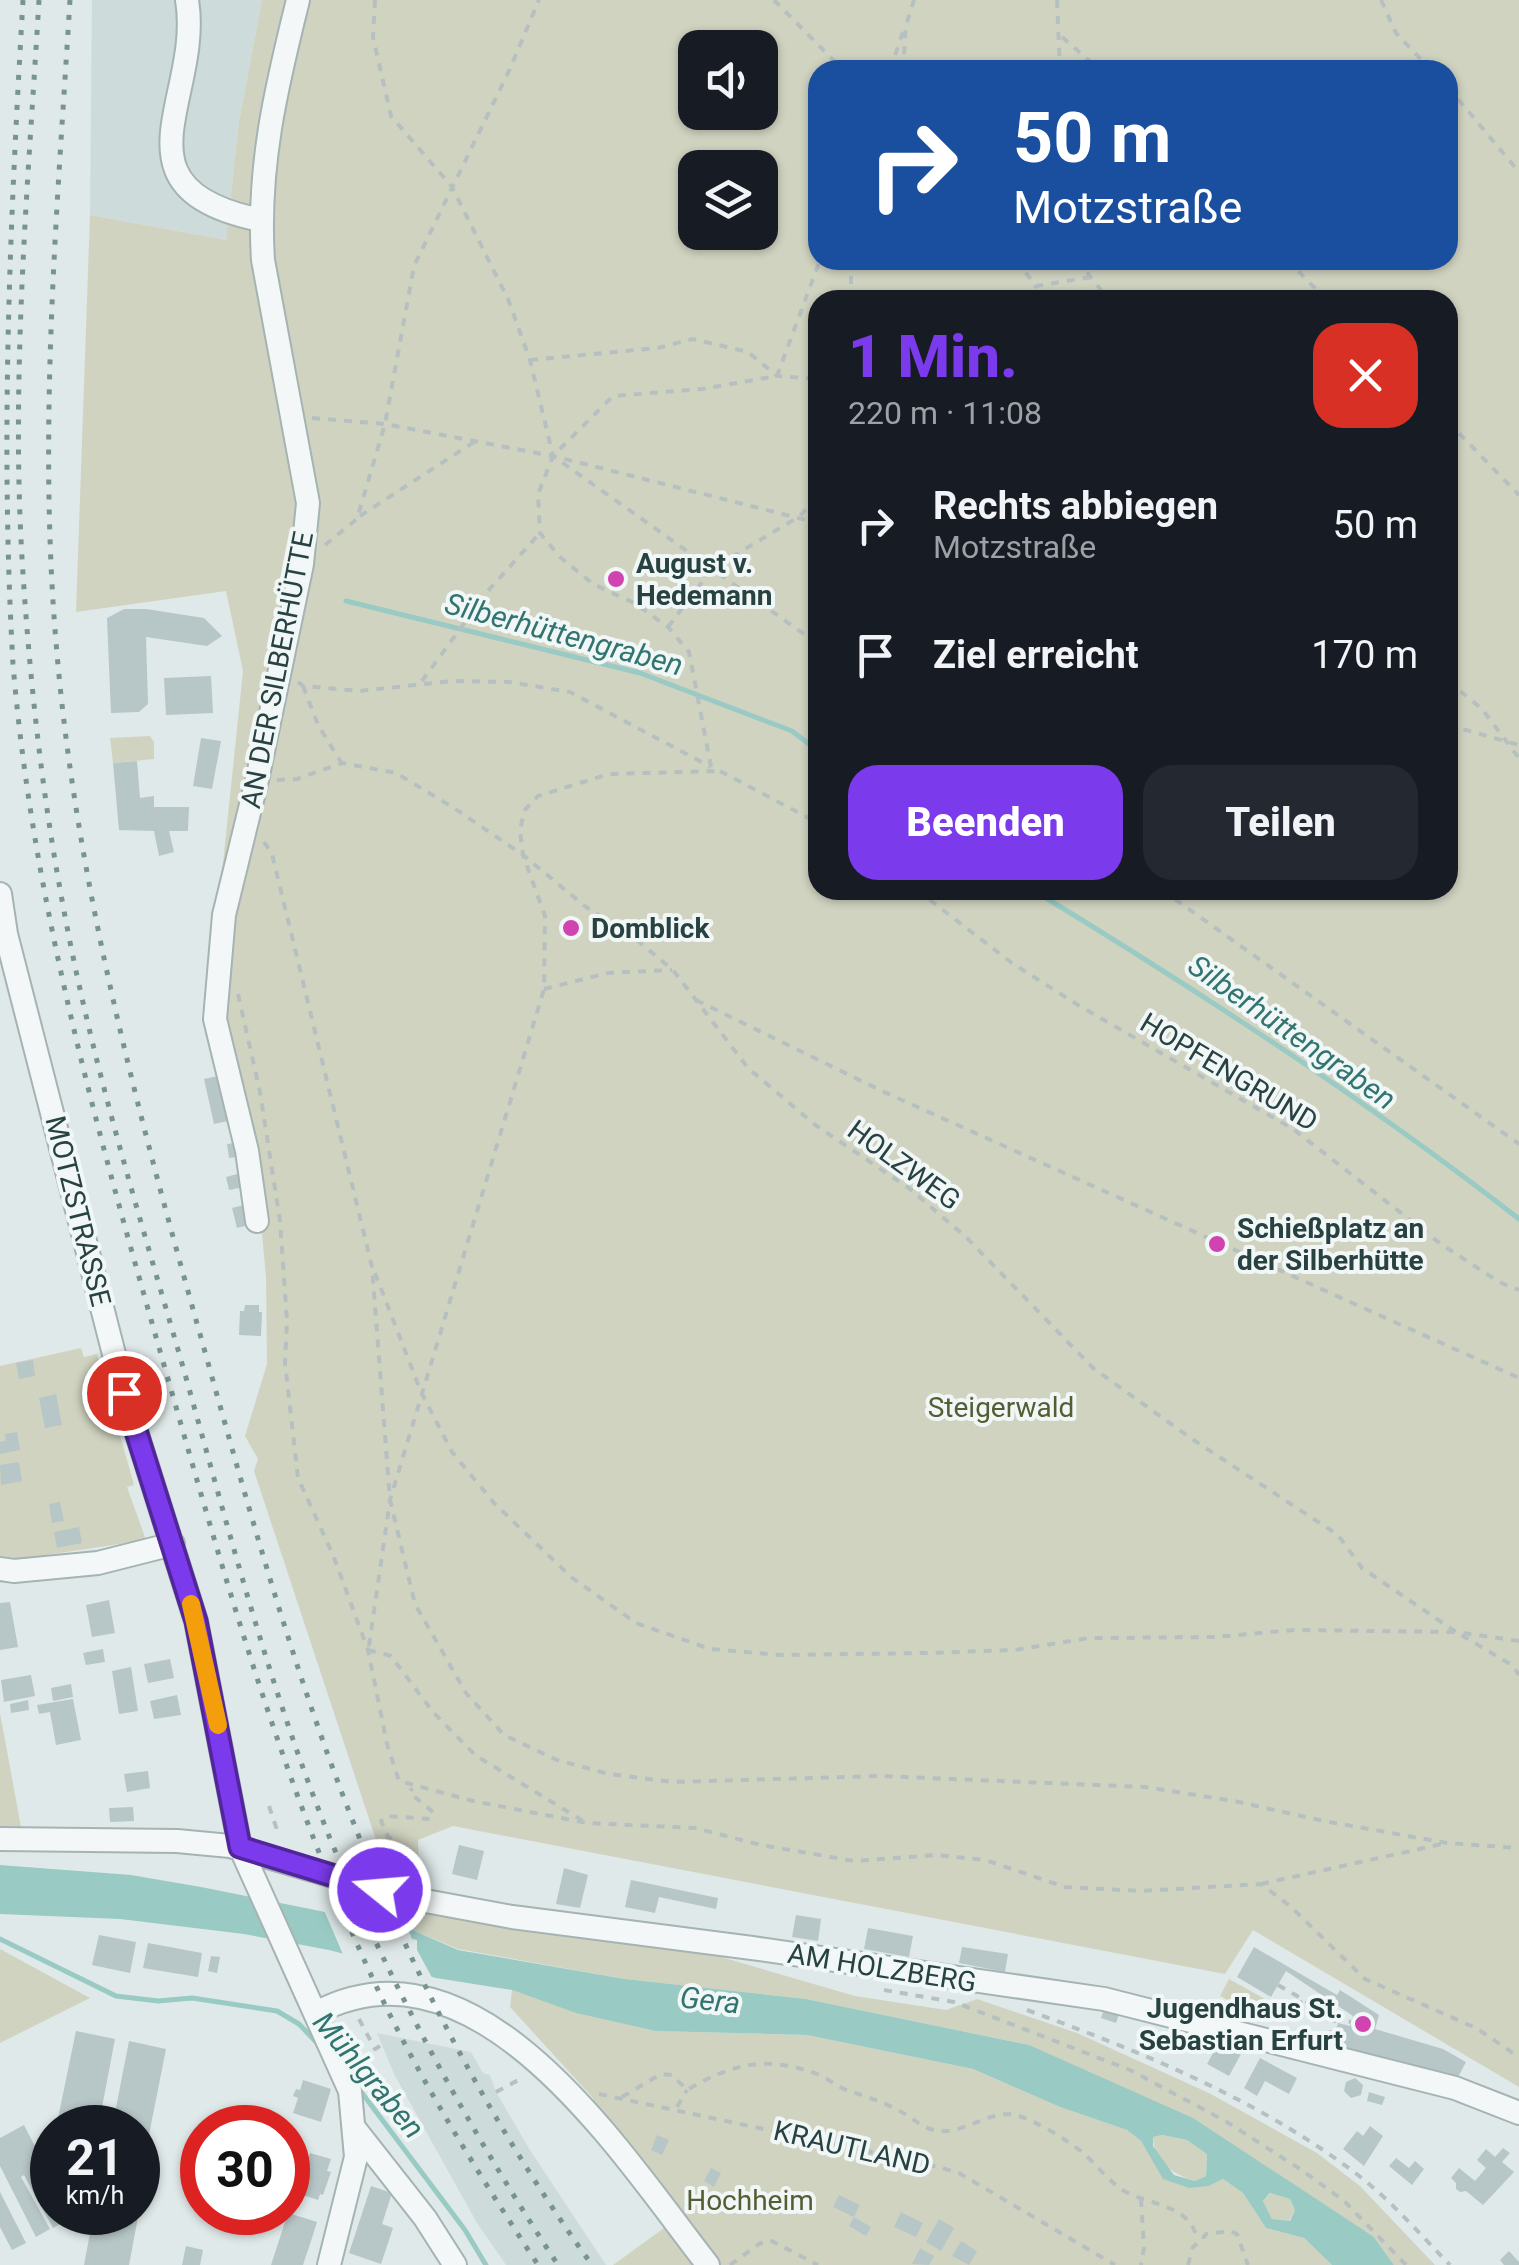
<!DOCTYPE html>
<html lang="de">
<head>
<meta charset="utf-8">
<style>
  :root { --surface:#171b24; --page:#242831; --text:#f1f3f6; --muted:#9ea1a6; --accent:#7c3aed }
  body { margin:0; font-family:Roboto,sans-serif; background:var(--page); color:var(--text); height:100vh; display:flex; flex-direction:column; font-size:38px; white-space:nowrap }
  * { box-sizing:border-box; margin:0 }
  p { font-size:32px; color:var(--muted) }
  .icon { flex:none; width:55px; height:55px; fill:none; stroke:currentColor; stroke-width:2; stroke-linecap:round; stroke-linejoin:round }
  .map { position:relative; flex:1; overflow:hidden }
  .side { position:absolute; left:808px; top:290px; width:650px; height:610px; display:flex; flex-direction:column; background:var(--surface); border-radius:30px; box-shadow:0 2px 8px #0004 }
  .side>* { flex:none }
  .top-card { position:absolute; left:808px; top:60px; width:650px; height:210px; border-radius:30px; box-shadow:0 2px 8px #0004; background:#1a4fa0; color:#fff; overflow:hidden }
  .fabs { position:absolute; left:678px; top:30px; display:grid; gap:20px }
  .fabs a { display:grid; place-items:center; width:100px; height:100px; border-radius:20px; background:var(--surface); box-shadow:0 2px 8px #0004; font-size:50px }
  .speed { position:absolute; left:30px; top:2105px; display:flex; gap:20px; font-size:50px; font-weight:700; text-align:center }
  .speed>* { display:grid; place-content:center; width:130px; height:130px; border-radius:50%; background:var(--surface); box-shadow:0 2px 8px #0004; line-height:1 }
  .speed small { font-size:25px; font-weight:400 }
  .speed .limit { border:15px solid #d22; background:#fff; color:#111 }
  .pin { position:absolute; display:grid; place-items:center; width:85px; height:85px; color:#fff; margin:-42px; border:5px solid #fff; border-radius:50%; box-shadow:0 2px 10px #0007 }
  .me { position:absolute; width:110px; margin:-55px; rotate:287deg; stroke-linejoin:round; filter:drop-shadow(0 0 8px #0008) }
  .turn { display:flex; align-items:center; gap:35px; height:210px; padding:0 40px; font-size:45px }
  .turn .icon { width:130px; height:130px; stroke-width:2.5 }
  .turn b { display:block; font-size:70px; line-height:85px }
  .round { display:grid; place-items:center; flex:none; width:105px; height:105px; border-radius:30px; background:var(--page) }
  .summary { display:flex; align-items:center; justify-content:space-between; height:170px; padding:0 40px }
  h1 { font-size:60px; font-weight:800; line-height:75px; color:var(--accent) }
  .button { display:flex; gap:20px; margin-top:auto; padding:20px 40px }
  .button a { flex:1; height:115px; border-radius:30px; background:var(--accent); color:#fff; font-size:40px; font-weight:800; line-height:115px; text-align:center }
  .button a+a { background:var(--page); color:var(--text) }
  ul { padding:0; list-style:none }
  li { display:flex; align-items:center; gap:30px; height:130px; padding:0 40px }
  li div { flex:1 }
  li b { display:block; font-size:38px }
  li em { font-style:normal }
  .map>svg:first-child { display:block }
</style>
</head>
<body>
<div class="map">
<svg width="1519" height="2265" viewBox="0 0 1519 2265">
  <rect width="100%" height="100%" fill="#e0e9e9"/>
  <path fill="#cedbdb" d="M 92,0 L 262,0 L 239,122 L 226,240 L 90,215 Z
    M 377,2033 L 471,2052 L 483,2073 L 490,2075 L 496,2092 L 530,2150 L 606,2265 L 506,2265 L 477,2223 L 394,2074 Z"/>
  <path fill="#d1d3c1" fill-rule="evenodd" d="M 262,0 L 1519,0 L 1519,2087 L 1253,1930 L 1225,1974 L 453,1826 L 418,1840 L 419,1873 L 430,1913 L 503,1927 L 711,1954 L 855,1996 L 946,2010 L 977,1999 L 1077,2033 L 1209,2093 L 1317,2153 L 1360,2186 L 1435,2265 L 1394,2265 L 1374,2237 L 1321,2204 L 1029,2045 L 806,1999 L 625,1979 L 458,1949 L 410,1929 L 373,1845 L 377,1843 L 254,1471 L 258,1459 L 245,1436 L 267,1364 L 266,1277 L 261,1222 L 212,969 L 243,671 L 226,591 L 76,612 L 90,215 L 226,240 L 239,122 ZM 695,48 L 760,48 L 760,112 L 695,112 ZM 818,70 L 1448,70 L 1448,260 L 818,260 ZM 695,168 L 760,168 L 760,232 L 695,232 ZM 818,300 L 1448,300 L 1448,890 L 818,890 Z
    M 150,736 L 154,742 L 154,759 L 113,763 L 110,738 Z
    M 81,1348 L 84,1357 L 97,1354 L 134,1485 L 127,1487 L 146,1540 L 0,1562 L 0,1366 Z
    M 0,1713 L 21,1827 L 0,1829 Z
    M 0,1949 L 90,1998 L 0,2043 Z
    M 1229,1979 L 1279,2007 L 1269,2022 L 1220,1996 Z
    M 512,1990 L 577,2013 L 655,2031 L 807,2035 L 973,2069 L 1060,2107 L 1127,2130 L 1141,2141 L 1164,2179 L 1209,2186 L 1223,2179 L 1243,2193 L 1266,2228 L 1304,2238 L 1332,2265 L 613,2265 L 678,2218 L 593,2108 L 593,2098 L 510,2007 Z
    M 1162,2135 L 1187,2140 L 1207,2153 L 1206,2176 L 1195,2181 C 1174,2175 1154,2162 1153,2137 Z
    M 1271,2193 L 1290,2199 L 1295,2210 L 1289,2221 L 1272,2219 L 1263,2201 Z"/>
  <path fill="#9acac4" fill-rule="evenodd" d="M 0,1865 L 131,1875 L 201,1887 L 410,1929 L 458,1950 L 625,1979 L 806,1999 L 1029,2045 L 1193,2118 L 1374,2237 L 1394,2265 L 1332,2265 L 1304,2238 L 1266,2228 L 1243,2193 L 1223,2179 L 1209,2186 L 1189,2188 L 1163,2179 L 1141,2141 L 1127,2130 L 1060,2107 L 973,2069 L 807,2035 L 655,2031 L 576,2013 L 512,1990 L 436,1978 L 329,1950 L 244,1934 L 120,1919 L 0,1914 ZM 1162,2135 L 1187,2140 L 1207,2154 L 1206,2176 L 1195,2181 L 1174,2175 L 1153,2146 L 1153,2137 ZM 1270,2193 L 1290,2199 L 1295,2210 L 1290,2221 L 1272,2219 L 1263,2201 Z"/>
  <path fill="#e0e9e9" d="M 323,1908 L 406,1923 L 412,1939 L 417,1940 L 417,1950 L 435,1983 L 345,1959 Z"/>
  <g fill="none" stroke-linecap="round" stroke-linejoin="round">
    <path stroke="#9acac4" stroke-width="5" d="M 346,601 L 640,673 L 792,731 L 818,751
      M 1033,890 C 1199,991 1365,1099 1519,1219
      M 0,1939 L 116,1996 L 158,2001 L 192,1998 L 277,2011 L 299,2024 L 318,2044
      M 359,2089 L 465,2230 L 486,2265"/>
  </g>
  <path fill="#b7c6c6" d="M 124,609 L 146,609 L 204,618 L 222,636 L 207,646 L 146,637 L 148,704 L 139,712 L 111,713 L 107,618 Z
    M 211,676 L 213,713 L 166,715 L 164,678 Z
    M 201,738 L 221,741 L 212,789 L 193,786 Z
    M 137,761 L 140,798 L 154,796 L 154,807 L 189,807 L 188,831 L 169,831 L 174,852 L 159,856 L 154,831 L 119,830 L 113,763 Z
    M 222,1075 L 233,1120 L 214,1124 L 204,1079 Z
    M 243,1142 L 245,1156 L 229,1158 L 227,1144 Z
    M 241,1173 L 244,1187 L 229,1190 L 226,1177 Z
    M 248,1204 L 252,1224 L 237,1228 L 232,1208 Z
    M 245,1305 L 259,1305 L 259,1312 L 262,1312 L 261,1336 L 239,1335 L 240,1311 L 244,1311 Z
    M 33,1360 L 35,1376 L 19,1379 L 16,1363 Z
    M 56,1394 L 62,1425 L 45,1428 L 39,1398 Z
    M 17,1432 L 20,1450 L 0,1454 L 0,1442 L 6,1441 L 5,1434 Z
    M 19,1462 L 22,1481 L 1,1485 L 0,1465 Z
    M 60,1502 L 64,1521 L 52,1523 L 49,1504 Z
    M 79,1527 L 82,1543 L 57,1548 L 54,1532 Z
    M 109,1600 L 115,1633 L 92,1637 L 86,1605 Z
    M 10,1602 L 18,1647 L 0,1650 L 0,1603 Z
    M 103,1649 L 105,1662 L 86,1665 L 83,1653 Z
    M 170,1659 L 174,1678 L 148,1683 L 144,1664 Z
    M 131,1667 L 138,1711 L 119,1714 L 112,1671 Z
    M 31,1675 L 35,1696 L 4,1702 L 1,1680 Z
    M 71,1684 L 73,1697 L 53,1701 L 51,1688 Z
    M 177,1695 L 181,1715 L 154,1719 L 150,1701 Z
    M 73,1699 L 81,1740 L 56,1745 L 50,1712 L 39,1714 L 37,1705 Z
    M 28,1700 L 29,1710 L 11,1713 L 10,1704 Z
    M 148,1771 L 150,1788 L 127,1792 L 124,1774 Z
    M 133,1807 L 134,1821 L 110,1822 L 109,1808 Z
    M 459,1845 L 484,1851 L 477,1880 L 452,1874 Z
    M 564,1868 L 588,1875 L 580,1908 L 556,1904 Z
    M 631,1880 L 718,1898 L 716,1909 L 659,1897 L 655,1913 L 625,1907 Z
    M 796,1915 L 821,1919 L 818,1941 L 792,1937 Z
    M 868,1928 L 913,1936 L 909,1957 L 864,1949 Z
    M 99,1935 L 136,1942 L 130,1973 L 92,1965 Z
    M 148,1943 L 202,1953 L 198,1977 L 143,1968 Z
    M 962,1947 L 1008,1954 L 1005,1972 L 959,1963 Z
    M 1254,1947 L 1337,1995 L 1340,1990 L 1379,2015 L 1375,2029 L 1443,2049 L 1466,2062 L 1455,2083 L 1330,2047 L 1338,2023 L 1350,2026 L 1353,2016 L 1286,1971 L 1271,1997 L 1237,1977 Z
    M 211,1956 L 220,1957 L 217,1973 L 208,1971 Z
    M 1104,2009 L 1119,2014 L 1116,2023 L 1101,2018 Z
    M 76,2031 L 115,2039 L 98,2128 L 56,2128 Z
    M 129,2041 L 166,2049 L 140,2180 L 145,2180 L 139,2211 L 138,2128 L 112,2128 Z
    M 1219,2042 L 1241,2054 L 1229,2076 L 1207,2064 Z
    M 1260,2058 L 1297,2078 L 1289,2094 L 1265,2081 L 1257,2096 L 1244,2088 Z
    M 1355,2078 L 1363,2085 L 1361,2095 L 1351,2098 L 1344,2091 L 1346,2082 Z
    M 303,2080 L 331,2089 L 321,2122 L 293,2113 L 298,2098 L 293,2096 L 296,2089 L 300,2090 Z
    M 1369,2092 L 1385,2097 L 1382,2105 L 1367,2101 Z
    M 24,2125 L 44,2164 L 36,2169 L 52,2198 L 52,2212 L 61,2212 L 65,2221 L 53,2228 L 24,2175 L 21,2177 L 50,2229 L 36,2237 L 0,2166 L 0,2138 Z
    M 1370,2126 L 1383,2136 L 1364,2166 L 1343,2149 L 1357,2131 L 1363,2136 Z
    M 657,2135 L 669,2140 L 662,2155 L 651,2150 Z
    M 1503,2148 L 1510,2153 L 1502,2162 L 1514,2172 L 1483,2205 L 1466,2191 L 1460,2192 L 1456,2189 L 1456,2183 L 1451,2178 L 1459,2168 L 1475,2181 L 1486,2168 L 1477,2160 L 1486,2149 L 1495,2157 Z
    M 310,2153 L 331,2159 L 327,2171 L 331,2172 L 323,2195 L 320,2194 L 318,2200 L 297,2193 Z
    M 1396,2158 L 1409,2168 L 1415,2161 L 1424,2169 L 1412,2185 L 1389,2166 Z
    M 711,2168 L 721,2173 L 714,2187 L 704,2181 Z
    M 371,2186 L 392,2193 L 382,2224 L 393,2228 L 381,2264 L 349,2253 Z
    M 0,2192 L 26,2243 L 12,2250 L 0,2227 Z
    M 755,2192 L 768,2199 L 760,2215 L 746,2208 Z
    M 800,2193 L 816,2201 L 811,2211 L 795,2203 Z
    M 839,2195 L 860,2205 L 854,2217 L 833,2207 Z
    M 94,2212 L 139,2212 L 129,2265 L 84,2265 Z
    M 901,2212 L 923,2223 L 916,2237 L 894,2227 Z
    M 288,2213 L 317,2222 L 313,2235 L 303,2265 L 271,2265 Z
    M 854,2217 L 871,2227 L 866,2236 L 849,2226 Z
    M 939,2219 L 954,2228 L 941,2251 L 926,2242 Z
    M 961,2241 L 977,2251 L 969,2265 L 952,2256 Z
    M 186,2246 L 203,2250 L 200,2265 L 182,2265 Z
    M 920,2248 L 934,2256 L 929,2265 L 912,2264 Z
    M 1509,2251 L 1519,2262 L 1519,2265 L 1504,2265 L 1500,2260 Z"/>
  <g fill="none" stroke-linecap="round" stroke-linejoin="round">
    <g stroke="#a5b3b3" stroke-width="26">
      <path id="minor" d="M 187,0 C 203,97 106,188 260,220
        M 0,894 L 6,934 L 124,1393 L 196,1621 L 240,1847 L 350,2091 L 356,2157 L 329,2265
        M 257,1221 L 247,1151 L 215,1019 L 224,915 L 257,780 L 302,564 L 308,503 L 263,260 C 257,168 276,88 298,0
        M 0,1569 L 14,1571 L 98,1563 L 173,1544
        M 0,1839 L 177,1841 L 230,1846 L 404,1897 L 512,1917 L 752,1948 L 1104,1999 L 1455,2088 L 1519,2113
        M 316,2013 C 479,1926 623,2157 708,2265
        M 355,2129 L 425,2218 L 455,2265"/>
    </g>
    <path stroke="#b6c0c0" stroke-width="4" stroke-dasharray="8 8" stroke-linecap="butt" d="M 375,0 L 373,37 L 391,116 L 452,187 L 508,299 L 530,360 L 553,456 L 818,644
      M 774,0 L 843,70
      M 1057,0 L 1060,70
      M 1381,0 L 1396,33 L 1431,70
      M 1062,37 L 1100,70
      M 890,70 L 903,32
      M 903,70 L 906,25 L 914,0
      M 1448,87 L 1519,172
      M 851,260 L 851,300
      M 1016,260 L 1036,286 L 1092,277
      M 1077,260 L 1109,300
      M 1287,260 L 1327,300
      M 1024,300 L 1036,286
      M 530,360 L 658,348 L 693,339 L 748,352 L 777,376 L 818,379
      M 312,418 L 385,424 L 553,456 L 818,523
      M 1448,422 L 1519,495
      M 360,516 L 474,442
      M 325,545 L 357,519 L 385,424 L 414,266 L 509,71 L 539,0
      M 668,627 L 712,569 L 800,516 L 818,495
      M 422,681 L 487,592 L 540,533
      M 1448,681 L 1482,709 L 1519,758
      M 298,682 L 303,686 L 360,691 L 452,681 L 509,682 L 570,692 L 711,767
      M 303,686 L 318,725 L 341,762
      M 1448,725 L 1519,745
      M 711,767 L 689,652 L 668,627 L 636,604 L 593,584 L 560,557 L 540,533 L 538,494 L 553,456 L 613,396 L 702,389 L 777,376 L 820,260
      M 720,771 L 818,823
      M 277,780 L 297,779 L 342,763 L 396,773 L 454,808 L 523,855 L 586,907 L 633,937 L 673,970 L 748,1068 L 814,1124 L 910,1189 L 967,1238 L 1093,1368 L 1192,1439 L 1338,1535 L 1362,1568 L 1456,1632 L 1519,1641
      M 264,842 L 272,854 L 372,1267 L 390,1500 L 415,1604 L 466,1693 L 504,1735 L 557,1760 L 609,1774 L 672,1782 L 880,1776 L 1145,1787 L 1234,1801 L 1324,1821 L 1447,1843 L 1519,1848
      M 917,890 L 1012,963 L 1078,1005 L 1293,1129 L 1441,1244 L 1499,1282 L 1519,1290
      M 1162,890 L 1519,1144
      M 544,989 L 608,973 L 672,970
      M 238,994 L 260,1092 L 280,1221 L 287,1321 L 285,1363 L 298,1478 L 333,1555 L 368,1650 L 387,1744 L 399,1781 L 473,1801 L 587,1823 L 695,1828 L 761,1845 L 854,1861 L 936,1855 L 985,1860 L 1065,1887 L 1140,1891 L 1261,1884 L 1290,1906 L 1365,1979 L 1476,2028 L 1519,2057
      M 696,1000 L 882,1091 L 1519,1378
      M 375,1273 L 421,1392 L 452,1452 L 494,1503 L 571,1577 L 636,1623 L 710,1649 L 781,1655 L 927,1653 L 1015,1650 L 1089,1638 L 1215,1637 L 1294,1630 L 1456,1632 L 1512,1665 L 1519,1675
      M 369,1646 L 390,1500 L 544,989 L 545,916 L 523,855 L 520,831 L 524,811 L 538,796 L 609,774 L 720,771
      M 368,1650 L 391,1656 L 433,1712 L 475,1755 L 583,1821
      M 269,1806 L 276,1827 L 280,1825
      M 371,1844 L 388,1836
      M 387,1869 L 412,1869 L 412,1857 L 388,1836 L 381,1821 L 387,1816 L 430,1819 L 433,1812 L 410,1793 L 412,1788
      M 1261,1884 L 1442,1844
      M 1278,1985 L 1335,2018 L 1351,2022
      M 884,1990 L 954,2002 L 1130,2070 L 1227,2122 L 1303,2171 L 1344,2201 L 1406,2265
      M 1279,2007 L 1307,2001
      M 1027,2010 C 1139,2051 1253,2097 1350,2169 C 1387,2196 1418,2232 1450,2265
      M 359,2019 L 375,2049 L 380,2046
      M 1329,2038 L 1335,2018
      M 496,2092 L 522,2078
      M 599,2094 L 923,2163 L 959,2173 L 1115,2265
      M 622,2097 L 661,2074 L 672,2075 L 687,2090 C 731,2064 766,2055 817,2074 C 827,2078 835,2085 844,2089 C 861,2095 878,2100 894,2108 C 908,2114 920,2127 934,2130 C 962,2137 989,2109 1015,2115 C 1036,2120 1065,2139 1082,2152 C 1096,2164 1107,2179 1121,2189 C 1145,2205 1187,2203 1196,2235 L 1204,2237 L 1206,2234 L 1230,2231 L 1237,2234 L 1248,2265
      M 677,2107 L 687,2090
      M 1141,2199 L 1144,2248 L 1141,2265
      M 730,2265 L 759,2244 L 770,2240 L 818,2265
      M 1188,2265 L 1193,2247 L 1202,2239"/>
    <use href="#minor" stroke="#f3f7f7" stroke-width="22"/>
    <path stroke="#799393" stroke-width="5" stroke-dasharray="5 10" stroke-linecap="butt" d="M 23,0 C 10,222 0,442 13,664 C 32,894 93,1116 156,1337 C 218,1553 277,1772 372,1977 C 418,2078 478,2173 538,2265
      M 39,0 C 28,185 11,373 22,558 C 29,672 41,787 62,900 C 90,1056 137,1208 181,1360 C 226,1519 267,1682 329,1836 C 391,1987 469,2129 558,2265
      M 70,0 C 57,212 38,429 56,642 C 75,876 135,1102 198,1327 C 247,1502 295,1680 364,1849 C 423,1995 500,2137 592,2265"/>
  </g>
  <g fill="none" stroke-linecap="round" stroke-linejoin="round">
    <g stroke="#51269a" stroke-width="25">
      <path id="route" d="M 124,1393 L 196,1621 L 240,1847 L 380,1890"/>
    </g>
    <use href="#route" stroke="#7c3aed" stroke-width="18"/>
    <path stroke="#f59e0b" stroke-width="18" d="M 191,1604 L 218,1725"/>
  </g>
  <g fill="#d043b1" stroke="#f0f7f6" stroke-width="4">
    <circle cx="616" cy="579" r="10"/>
    <circle cx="571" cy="928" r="10"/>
    <circle cx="1217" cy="1244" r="10"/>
    <circle cx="1363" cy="2024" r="10"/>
  </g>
  <g text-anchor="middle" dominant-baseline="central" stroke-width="8" stroke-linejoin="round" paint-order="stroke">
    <g font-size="28" font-weight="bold" fill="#284141" stroke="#f0f7f6" text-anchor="start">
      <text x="636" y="563">August v.<tspan x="636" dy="32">Hedemann</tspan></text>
      <text x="591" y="928">Domblick</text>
      <text x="1237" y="1228">Schießplatz an<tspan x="1237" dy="32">der Silberhütte</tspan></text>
      <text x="1343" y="2008" text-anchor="end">Jugendhaus St.<tspan x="1343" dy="32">Sebastian Erfurt</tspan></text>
    </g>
    <g font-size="28" fill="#284141" stroke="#f0f7f6">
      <text transform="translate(277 670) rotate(-79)">AN DER SILBERHÜTTE</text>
      <text transform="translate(1229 1072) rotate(31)">HOPFENGRUND</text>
      <text transform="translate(904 1165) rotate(36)">HOLZWEG</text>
      <text transform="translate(78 1211) rotate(76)">MOTZSTRASSE</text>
      <text transform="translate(882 1968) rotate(9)">AM HOLZBERG</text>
      <text transform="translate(852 2148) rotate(13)">KRAUTLAND</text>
    </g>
    <g font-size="28" fill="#565d35" stroke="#f0f7f6">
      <text x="1001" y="1407">Steigerwald</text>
      <text x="750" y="2200">Hochheim</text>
    </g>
    <g font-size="30" font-style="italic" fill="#327570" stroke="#f0f7f6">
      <text transform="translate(564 634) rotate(15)">Silberhüttengraben</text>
      <text transform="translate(1292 1032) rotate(35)">Silberhüttengraben</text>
      <text transform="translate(710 2000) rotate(6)">Gera</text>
      <text transform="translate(369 2075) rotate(50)">Mühlgraben</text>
    </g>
  </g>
</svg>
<div class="fabs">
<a><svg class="icon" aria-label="sound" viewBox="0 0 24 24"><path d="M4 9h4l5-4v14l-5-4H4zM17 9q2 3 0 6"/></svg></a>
<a><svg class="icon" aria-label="layers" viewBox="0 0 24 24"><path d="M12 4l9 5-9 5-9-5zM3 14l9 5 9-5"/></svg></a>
</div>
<div class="speed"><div>21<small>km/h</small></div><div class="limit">30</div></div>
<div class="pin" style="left:124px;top:1393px;background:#d93025"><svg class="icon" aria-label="arrive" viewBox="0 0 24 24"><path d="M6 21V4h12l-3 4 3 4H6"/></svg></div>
<svg class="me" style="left:380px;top:1890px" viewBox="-20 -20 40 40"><circle r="17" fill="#7c3aed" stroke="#fff" stroke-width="3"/><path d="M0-11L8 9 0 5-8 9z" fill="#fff"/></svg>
<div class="top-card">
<div class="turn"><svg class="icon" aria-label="right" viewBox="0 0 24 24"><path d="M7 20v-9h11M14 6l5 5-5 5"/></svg><div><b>50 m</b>Motzstraße</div></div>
</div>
<section class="side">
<div class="summary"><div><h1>1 Min.</h1><p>220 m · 11:08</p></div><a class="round" style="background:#d93025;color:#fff"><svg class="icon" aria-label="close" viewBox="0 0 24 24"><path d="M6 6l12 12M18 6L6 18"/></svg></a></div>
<ul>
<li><svg class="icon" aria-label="right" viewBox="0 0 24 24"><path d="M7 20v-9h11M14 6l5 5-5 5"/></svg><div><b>Rechts abbiegen</b><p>Motzstraße</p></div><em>50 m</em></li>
<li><svg class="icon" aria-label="arrive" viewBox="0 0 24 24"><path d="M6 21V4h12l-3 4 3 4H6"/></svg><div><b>Ziel erreicht</b></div><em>170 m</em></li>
</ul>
<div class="button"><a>Beenden</a><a>Teilen</a></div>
</section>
</div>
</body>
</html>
